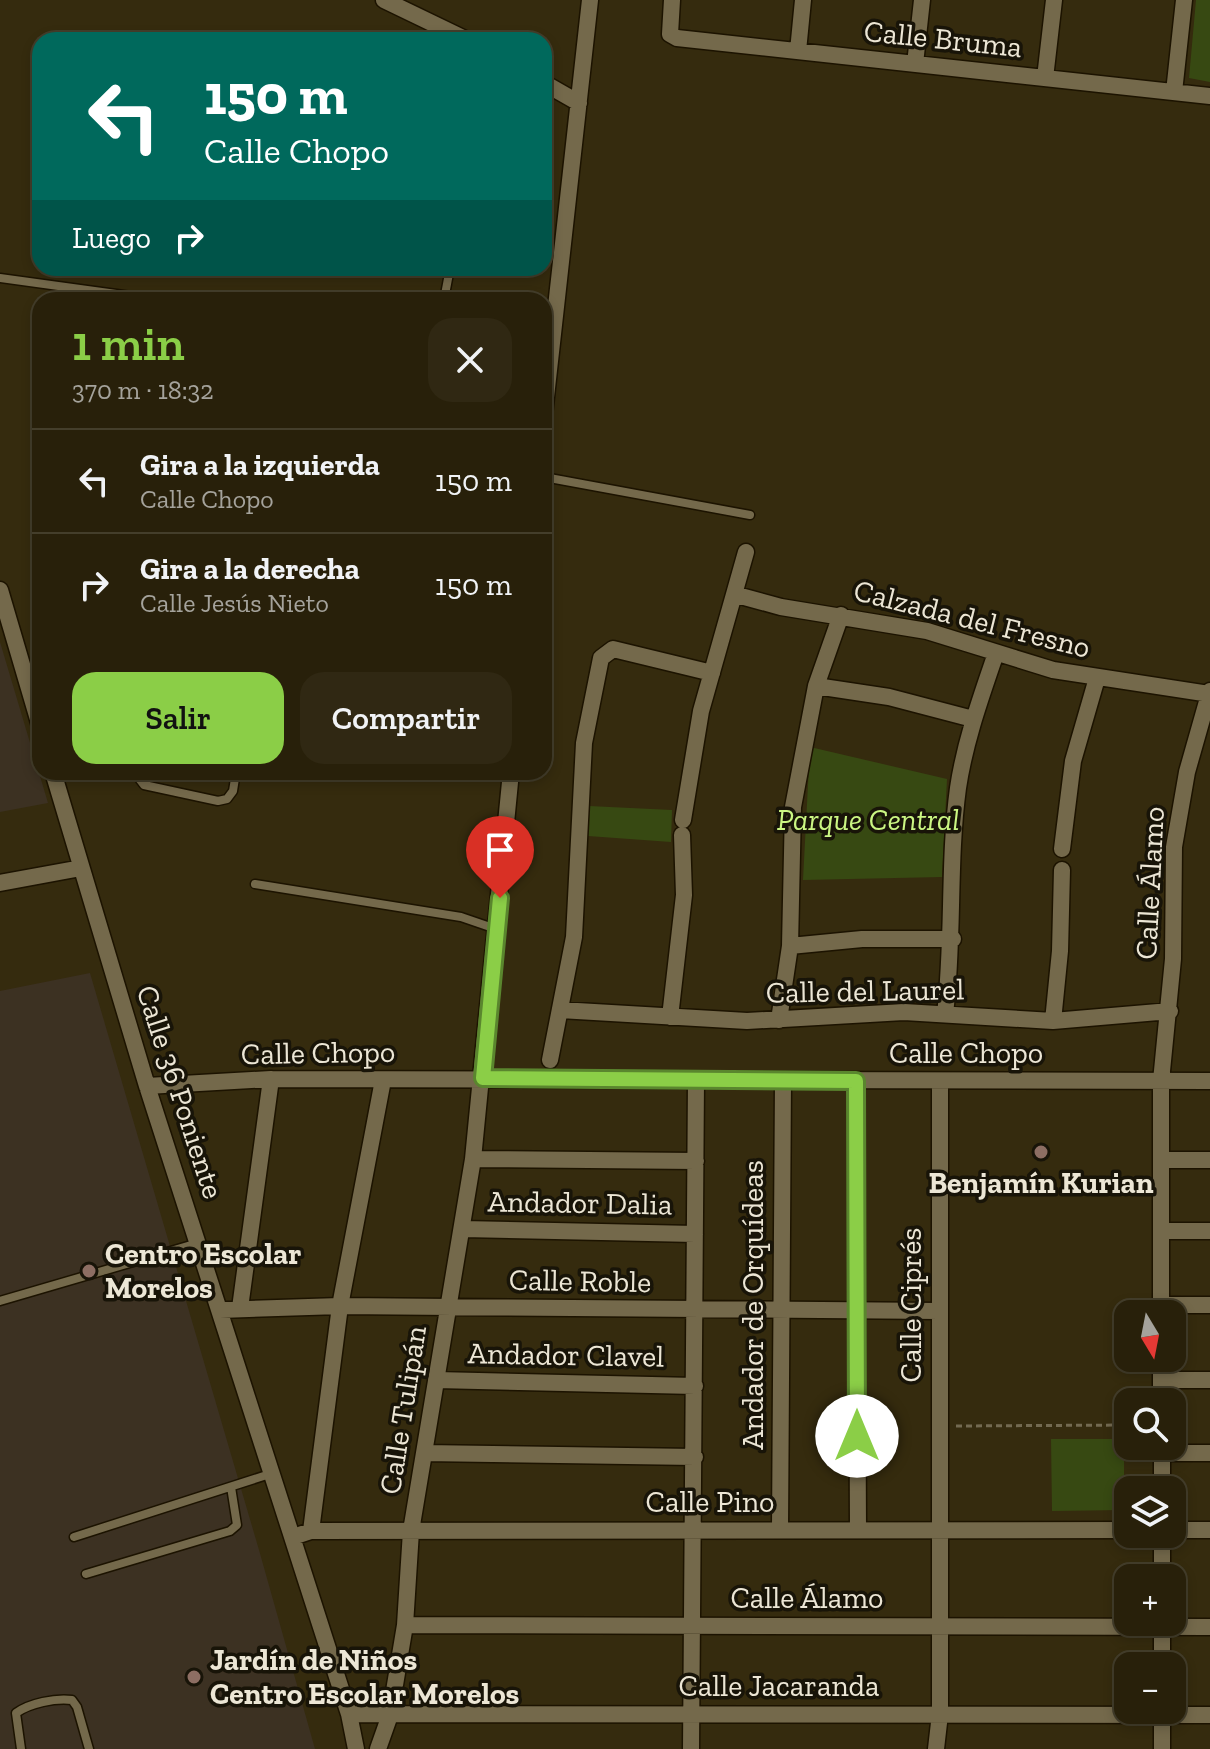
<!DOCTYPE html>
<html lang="es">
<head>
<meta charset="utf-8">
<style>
  :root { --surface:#28200a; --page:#302813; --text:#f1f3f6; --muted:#a5a39c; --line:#443e2b; --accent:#8bce47 }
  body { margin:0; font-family:"Zilla Slab",serif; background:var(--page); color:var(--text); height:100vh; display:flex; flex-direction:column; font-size:30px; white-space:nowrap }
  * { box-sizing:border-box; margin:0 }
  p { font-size:26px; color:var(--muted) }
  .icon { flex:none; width:44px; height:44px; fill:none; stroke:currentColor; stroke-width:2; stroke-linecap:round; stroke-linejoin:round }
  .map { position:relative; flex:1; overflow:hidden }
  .panel { position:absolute; left:32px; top:292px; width:520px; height:488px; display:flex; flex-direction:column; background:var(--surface); border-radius:24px; box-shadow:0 4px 12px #0003,0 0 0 2px var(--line) }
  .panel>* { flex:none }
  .banner { position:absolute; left:32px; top:32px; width:520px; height:244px; border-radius:24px; box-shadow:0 4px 12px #0003,0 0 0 2px var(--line); background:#00695c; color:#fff; overflow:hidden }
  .needle { width:52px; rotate:170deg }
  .tools { position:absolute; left:1114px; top:1300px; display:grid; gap:16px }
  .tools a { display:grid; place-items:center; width:72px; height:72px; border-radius:16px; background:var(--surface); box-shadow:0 4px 12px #0003,0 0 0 2px var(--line); font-size:40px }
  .pin { position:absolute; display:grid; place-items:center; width:68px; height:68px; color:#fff; margin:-82px -34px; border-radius:50% 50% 50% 0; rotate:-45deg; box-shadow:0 0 8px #0007 }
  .pin .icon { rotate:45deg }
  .me { position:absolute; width:88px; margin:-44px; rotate:0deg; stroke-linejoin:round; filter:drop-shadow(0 0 6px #0008) }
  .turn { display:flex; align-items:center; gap:28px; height:168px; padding:0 40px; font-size:36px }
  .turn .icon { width:104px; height:104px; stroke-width:2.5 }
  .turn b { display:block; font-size:56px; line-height:68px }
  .then { display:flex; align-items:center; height:76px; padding:0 40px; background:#0003; gap:16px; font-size:30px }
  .round { display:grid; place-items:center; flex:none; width:84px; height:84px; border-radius:24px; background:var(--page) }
  .summary { display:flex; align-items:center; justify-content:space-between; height:136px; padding:0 40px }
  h1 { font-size:48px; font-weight:600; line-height:60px; color:var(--accent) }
  .primary-button { display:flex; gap:16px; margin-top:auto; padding:16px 40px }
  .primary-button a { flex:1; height:92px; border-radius:24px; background:var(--accent); color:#111; font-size:32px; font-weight:600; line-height:92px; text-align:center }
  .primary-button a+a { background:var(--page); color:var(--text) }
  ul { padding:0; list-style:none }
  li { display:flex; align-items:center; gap:24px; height:104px; padding:0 40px; border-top:2px solid var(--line) }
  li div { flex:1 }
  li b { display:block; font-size:30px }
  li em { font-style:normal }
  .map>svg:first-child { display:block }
</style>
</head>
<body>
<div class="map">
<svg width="1210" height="1749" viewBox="0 0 1210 1749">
  <rect width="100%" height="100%" fill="#352b0e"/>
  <path fill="#3c3122" d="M 0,642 L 48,803 L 0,812 Z
    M 90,973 L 259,1550 L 315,1749 L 0,1749 L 0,991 Z"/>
  <path fill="#374912" d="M 1196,0 L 1210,0 L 1210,82 L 1189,78 Z
    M 810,747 L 947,779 L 942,877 L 803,880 Z
    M 589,806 L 672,810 L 671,842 L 588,836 Z
    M 1051,1439 L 1124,1439 L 1124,1510 L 1052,1511 Z"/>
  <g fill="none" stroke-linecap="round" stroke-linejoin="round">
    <g stroke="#1c1300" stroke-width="11">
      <path id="service" d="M 0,278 L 160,300
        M 444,300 L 450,268
        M 544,477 L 750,515
        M 134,772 L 144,785 L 218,801 L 227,799 L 233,791 L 236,772
        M 255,884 L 461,917 L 496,929
        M 0,1301 L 198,1243
        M 74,1537 L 273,1473
        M 86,1574 L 230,1531 L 237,1525 L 231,1487
        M 21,1749 L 16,1713 C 30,1703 55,1698 72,1700 L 77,1707 L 89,1749"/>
    </g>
    <g stroke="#1c1300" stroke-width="19">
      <path id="minor" d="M 384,0 L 467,40
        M 672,0 L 670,34 L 677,38 L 1210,96
        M 798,51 L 803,0
        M 915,64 L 922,0
        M 1045,78 L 1054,0
        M 544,83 L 579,103
        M 1174,92 L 1184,0
        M 544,415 L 590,0
        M 0,590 L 40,726
        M 737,595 L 781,607 L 927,631 L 1053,670 L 1210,694
        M 816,686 L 889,697 L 973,719
        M 53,772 L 147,1086 L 349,1714 L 356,1749
        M 683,820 L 701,711 L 746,552
        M 1062,849 L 1073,761 L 1097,678
        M 0,883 L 81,868
        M 790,946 L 862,939 L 953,939
        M 560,1010 L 747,1021 L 904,1012 L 1053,1021 L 1170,1011
        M 945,1014 C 954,939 948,862 958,788 C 965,741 981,697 996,653
        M 670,1017 L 684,895 L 682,835
        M 779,1020 L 790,946 L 793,807 L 816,686 L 841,615
        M 1053,1021 L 1060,951 L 1062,870
        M 550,1060 L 574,937 L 584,743 L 601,658 L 613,649 L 712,673
        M 856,1081 L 858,1530
        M 147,1086 L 271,1079 L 1210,1081
        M 473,1159 L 696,1161
        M 1161,1160 L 1210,1160
        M 463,1229 L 695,1234
        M 1161,1231 L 1210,1231
        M 1161,1305 L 1210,1305
        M 240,1308 L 271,1079
        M 220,1310 L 340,1306 L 939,1311
        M 1161,1314 L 1161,1081 L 1173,959 L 1174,847 L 1187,772 L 1210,691
        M 1161,1358 L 1161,1402
        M 436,1380 L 695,1386
        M 1161,1380 L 1210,1380
        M 1162,1446 L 1162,1490
        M 424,1453 L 695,1457
        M 1162,1453 L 1210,1453
        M 780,1530 L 783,1081
        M 1172,1530 L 1210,1530
        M 311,1531 L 340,1306 L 383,1080
        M 1162,1534 L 1162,1578
        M 293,1537 L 311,1531 L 1128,1530
        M 1162,1622 L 1162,1666
        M 405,1625 L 1210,1627
        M 1162,1710 L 1162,1749
        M 349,1714 L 1210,1715
        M 378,1749 L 390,1715 L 405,1625 L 411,1531 L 473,1159 L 511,772
        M 691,1749 L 696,1081
        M 936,1749 L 940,1714 L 940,1081"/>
    </g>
    <path stroke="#736a51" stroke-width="3" stroke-dasharray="6 4" stroke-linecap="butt" d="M 956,1426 L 1128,1425"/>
    <use href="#service" stroke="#74694b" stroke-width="8"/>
    <use href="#minor" stroke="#74694b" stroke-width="16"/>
  </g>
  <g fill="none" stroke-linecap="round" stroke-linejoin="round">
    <g stroke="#5a862e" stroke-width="20">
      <path id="route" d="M 500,898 L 483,1078 L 856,1081 L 857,1436"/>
    </g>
    <use href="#route" stroke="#8bce47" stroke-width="14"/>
  </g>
  <g fill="#8d6e63" stroke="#181408" stroke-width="3">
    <circle cx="1041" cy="1152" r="8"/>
    <circle cx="89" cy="1271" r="8"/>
    <circle cx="194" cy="1677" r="8"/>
  </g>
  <g text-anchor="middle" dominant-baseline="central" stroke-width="7" stroke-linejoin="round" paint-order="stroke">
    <g font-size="30" fill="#ece6d5" stroke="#181408">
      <text transform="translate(943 39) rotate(6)">Calle Bruma</text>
      <text transform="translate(972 619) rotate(14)">Calzada del Fresno</text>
      <text transform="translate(1150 883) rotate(-87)">Calle Álamo</text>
      <text transform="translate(865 991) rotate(-1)">Calle del Laurel</text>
      <text transform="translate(318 1053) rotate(-1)">Calle Chopo</text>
      <text x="966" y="1053">Calle Chopo</text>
      <text transform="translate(180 1092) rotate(72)">Calle 36 Poniente</text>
      <text transform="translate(580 1203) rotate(1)">Andador Dalia</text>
      <text transform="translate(580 1281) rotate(1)">Calle Roble</text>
      <text transform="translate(753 1305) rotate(-90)">Andador de Orquídeas</text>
      <text transform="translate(911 1305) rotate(-90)">Calle Ciprés</text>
      <text transform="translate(566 1355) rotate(1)">Andador Clavel</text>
      <text transform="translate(403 1410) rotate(-81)">Calle Tulipán</text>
      <text x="710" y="1502">Calle Pino</text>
      <text x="807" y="1598">Calle Álamo</text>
      <text x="779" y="1686">Calle Jacaranda</text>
    </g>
    <g font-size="30" font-style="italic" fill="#cbf683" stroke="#181408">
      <text x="868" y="820">Parque Central</text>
    </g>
    <g font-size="30" font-weight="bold" fill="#ece6d5" stroke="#181408" text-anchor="start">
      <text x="1041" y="1183" text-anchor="middle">Benjamín Kurian</text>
      <text x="105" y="1254">Centro Escolar<tspan x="105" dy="34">Morelos</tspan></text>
      <text x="210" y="1660">Jardín de Niños<tspan x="210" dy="34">Centro Escolar Morelos</tspan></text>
    </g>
  </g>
</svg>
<div class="tools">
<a><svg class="needle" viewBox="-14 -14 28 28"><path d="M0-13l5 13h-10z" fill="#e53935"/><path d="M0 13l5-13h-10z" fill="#a5a39c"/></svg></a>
<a><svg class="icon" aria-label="search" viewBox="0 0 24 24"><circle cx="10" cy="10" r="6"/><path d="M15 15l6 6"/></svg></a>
<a><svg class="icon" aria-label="layers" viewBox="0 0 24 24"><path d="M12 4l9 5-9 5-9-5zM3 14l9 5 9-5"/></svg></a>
<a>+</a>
<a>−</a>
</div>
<div class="pin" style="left:500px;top:898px;background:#d93025"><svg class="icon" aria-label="arrive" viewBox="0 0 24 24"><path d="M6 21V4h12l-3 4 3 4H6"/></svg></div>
<svg class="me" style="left:857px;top:1436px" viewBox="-20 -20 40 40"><circle r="19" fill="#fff"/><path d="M0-13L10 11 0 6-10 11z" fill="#8bce47"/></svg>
<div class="banner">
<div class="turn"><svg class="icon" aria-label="left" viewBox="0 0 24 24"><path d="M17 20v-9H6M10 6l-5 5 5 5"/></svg><div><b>150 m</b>Calle Chopo</div></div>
<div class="then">Luego<svg class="icon" aria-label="right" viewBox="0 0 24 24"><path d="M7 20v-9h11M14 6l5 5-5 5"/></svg></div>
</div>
<section class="panel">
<div class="summary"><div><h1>1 min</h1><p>370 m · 18:32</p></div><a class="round"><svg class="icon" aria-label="close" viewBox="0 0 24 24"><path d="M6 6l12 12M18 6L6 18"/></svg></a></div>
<ul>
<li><svg class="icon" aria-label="left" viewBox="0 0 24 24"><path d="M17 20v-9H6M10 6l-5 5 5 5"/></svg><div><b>Gira a la izquierda</b><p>Calle Chopo</p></div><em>150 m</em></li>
<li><svg class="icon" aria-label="right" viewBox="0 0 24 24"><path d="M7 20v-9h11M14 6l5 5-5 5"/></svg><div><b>Gira a la derecha</b><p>Calle Jesús Nieto</p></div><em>150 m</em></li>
</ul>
<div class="primary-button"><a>Salir</a><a>Compartir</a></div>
</section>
</div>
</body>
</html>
